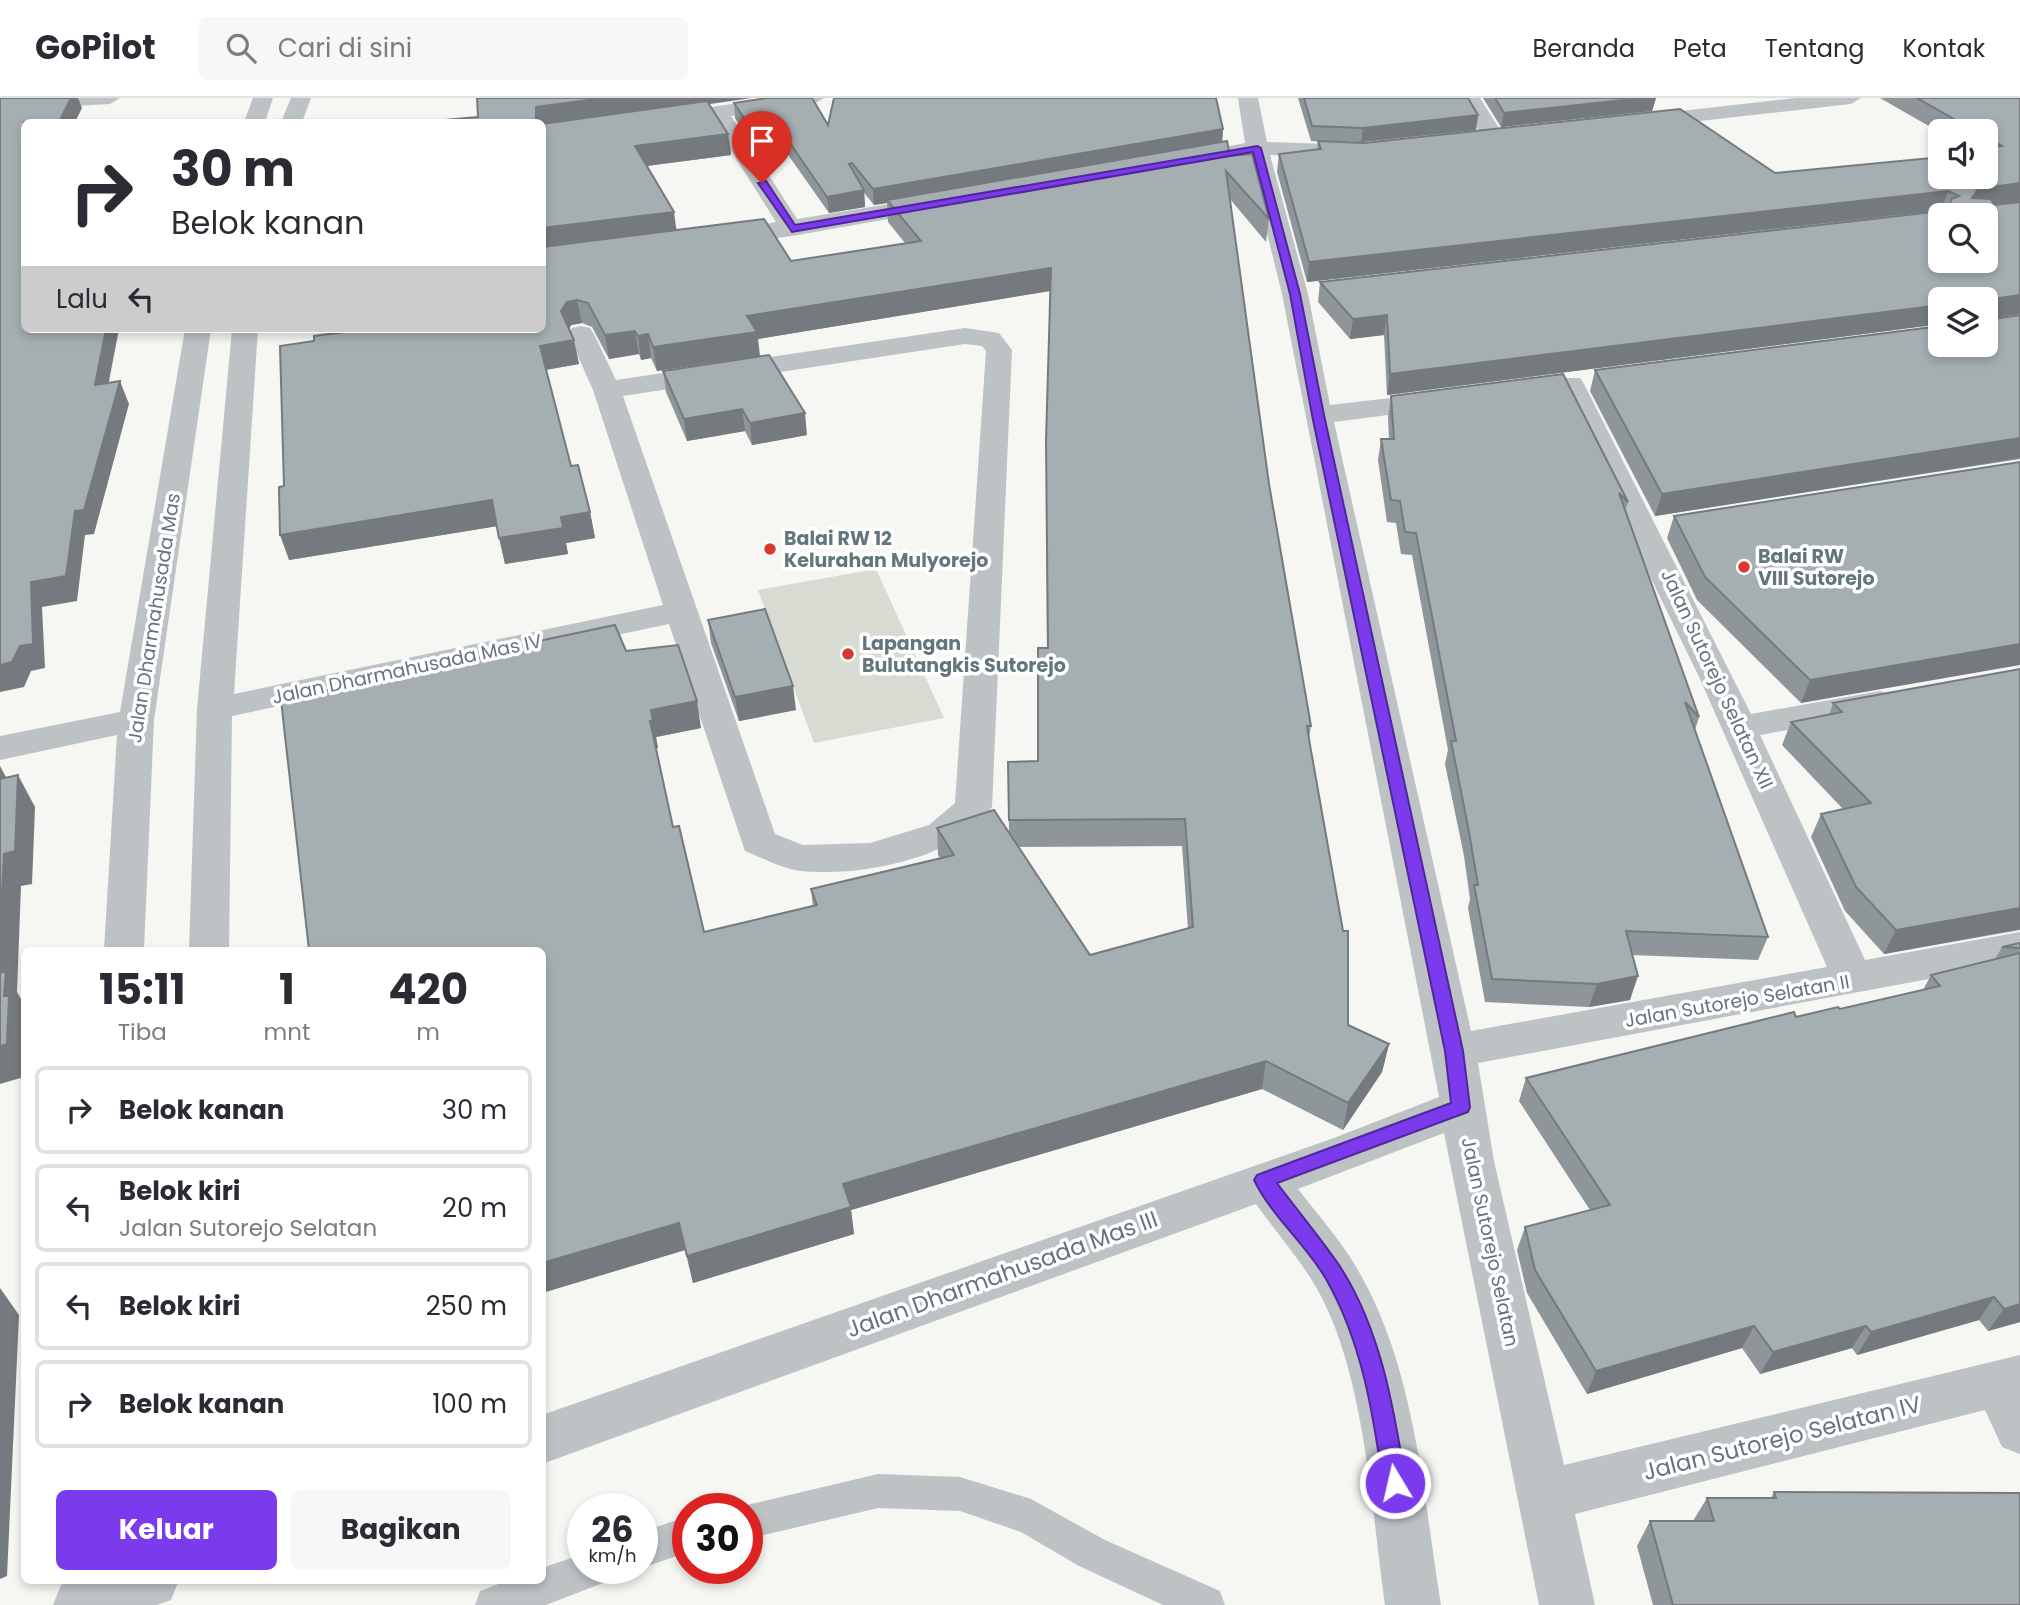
<!DOCTYPE html>
<html lang="id">
<head>
<meta charset="utf-8">
<style>
  :root { --surface:#fff; --page:#f7f7f7; --text:#2b2b33; --muted:#7c7c81; --line:#e1e1e2; --accent:#7c3aed }
  body { margin:0; font-family:Poppins,sans-serif; background:var(--page); color:var(--text); height:100vh; display:flex; flex-direction:column; font-size:26px; white-space:nowrap }
  * { box-sizing:border-box; margin:0 }
  p { font-size:23px; color:var(--muted) }
  .icon { flex:none; width:38px; height:38px; fill:none; stroke:currentColor; stroke-width:2; stroke-linecap:round; stroke-linejoin:round }
  .map { position:relative; flex:1; overflow:hidden }
  .details { position:absolute; left:21px; top:849px; width:525px; height:637px; display:flex; flex-direction:column; background:var(--surface); border-radius:10px; box-shadow:0 4px 10px #0003 }
  .details>* { flex:none }
  .hud { position:absolute; left:21px; top:21px; width:525px; height:214px; border-radius:10px; box-shadow:0 4px 10px #0003; background:#fff; color:var(--text); overflow:hidden }
  .tools { position:absolute; left:1928px; top:21px; display:grid; gap:14px }
  .tools a { display:grid; place-items:center; width:70px; height:70px; border-radius:10px; background:var(--surface); box-shadow:0 4px 10px #0003; font-size:35px }
  .speed { position:absolute; left:567px; top:1395px; display:flex; gap:14px; font-size:35px; font-weight:700; text-align:center }
  .speed>* { display:grid; place-content:center; width:91px; height:91px; border-radius:50%; background:var(--surface); box-shadow:0 4px 10px #0003; line-height:1 }
  .speed small { font-size:18px; font-weight:400 }
  .speed .limit { border:10px solid #d22; background:#fff; color:#111 }
  .pin { position:absolute; display:grid; place-items:center; width:60px; height:60px; color:#fff; margin:-72px -30px; border-radius:50% 50% 50% 0; rotate:-45deg; box-shadow:0 0 7px #0007 }
  .pin .icon { rotate:45deg }
  .me { position:absolute; width:77px; margin:-38px; rotate:351deg; stroke-linejoin:round; filter:drop-shadow(0 0 5px #0008) }
  .turn { display:flex; align-items:center; gap:24px; height:147px; padding:0 35px; font-size:32px }
  .turn .icon { width:91px; height:91px; stroke-width:2.5 }
  .turn b { display:block; font-size:49px; line-height:60px }
  .then { display:flex; align-items:center; height:66px; padding:0 35px; background:#0003; gap:14px; font-size:26px }
  .eta { display:flex; justify-content:space-evenly; align-items:center; height:119px; text-align:center }
  .eta b { font-size:42px; font-weight:700; line-height:49px }
  .button { display:flex; gap:14px; margin-top:auto; padding:14px 35px }
  .button a { flex:1; height:80px; border-radius:10px; background:var(--accent); color:#fff; font-size:28px; font-weight:700; line-height:80px; text-align:center }
  .button a+a { background:var(--page); color:var(--text) }
  ul { padding:0; list-style:none }
  li { display:flex; align-items:center; gap:21px; height:88px; margin:0 14px 10px; padding:0 21px; border:4px solid var(--line); border-radius:10px }
  li div { flex:1 }
  li b { display:block; font-size:26px }
  li em { font-style:normal }
  header { display:flex; align-items:center; gap:42px; box-sizing:border-box; height:98px; padding:0 35px; background:var(--surface); border-bottom:2px solid var(--line) }
  header strong { font-size:33px }
  nav { display:flex; gap:38px; margin-inline-start:auto; font-size:24px }
  .search { width:490px; height:63px; background:var(--page); display:flex; align-items:center; gap:18px; box-sizing:border-box; padding:0 24px; border-radius:10px; color:var(--muted); font-size:26px }
  .map>svg:first-child { display:block }
</style>
</head>
<body>
<header>
<strong>GoPilot</strong>
<div class="search"><svg class="icon" aria-label="search" viewBox="0 0 24 24"><circle cx="10" cy="10" r="6"/><path d="M15 15l6 6"/></svg>Cari di sini</div>
<nav><a>Beranda</a><a>Peta</a><a>Tentang</a><a>Kontak</a></nav>
</header>
<div class="map">
<svg width="2020" height="1507" viewBox="0 0 2020 1507">
  <rect width="100%" height="100%" fill="#f6f6f3"/>
  <path fill="#d7dbd2" d="M 876,471 L 944,620 L 814,645 L 758,492 Z"/>
  <g fill="none" stroke-linecap="round" stroke-linejoin="round">
    <path fill="#bdc3c5" fill-rule="evenodd" d="M 878,1376 L 960,1379 L 1031,1401 L 1105,1442 L 1220,1493 L 1225,1507 L 1163,1507 L 1079,1468 L 1021,1434 L 960,1413 L 878,1410 L 747,1441 L 747,1410 L 734,1410 Z
      M 688,1418 L 688,1454 L 642,1470 L 641,1470 L 642,1434 Z
      M 583,1456 L 583,1470 L 614,1470 L 608,1483 L 546,1507 L 475,1507 L 480,1493 L 509,1482 L 542,1482 L 542,1470 Z"/>
    <path fill="#bdc3c5" fill-rule="evenodd" d="M 0,0 L 120,0 L 110,6 L 0,12 Z
      M 253,0 L 273,0 L 265,24 L 244,24 Z
      M 291,0 L 311,0 L 302,24 L 281,24 Z
      M 772,0 L 824,0 L 814,6 L 731,18 L 797,121 L 939,98 L 947,100 L 951,105 L 947,110 L 939,112 L 792,138 L 719,147 L 711,145 L 707,140 L 711,135 L 776,124 L 711,21 L 664,28 L 653,22 L 664,16 Z
      M 1238,0 L 1258,0 L 1267,44 L 1358,47 L 1369,54 L 1358,61 L 1270,57 L 1308,196 L 1330,307 L 1442,294 L 1452,296 L 1456,302 L 1452,308 L 1442,310 L 1334,324 L 1471,933 L 1827,869 L 1700,581 L 1556,286 L 1560,280 L 1580,280 L 1584,286 L 1751,616 L 1880,593 L 1892,596 L 1897,604 L 1892,612 L 1880,615 L 1760,637 L 1865,862 L 2020,834 L 2020,864 L 1478,965 L 1494,1063 L 1564,1367 L 2020,1257 L 2020,1356 L 2002,1349 L 1985,1312 L 1575,1416 L 1595,1507 L 1539,1507 L 1444,1035 L 1298,1091 C 1315,1113 1334,1135 1350,1159 C 1415,1260 1422,1391 1441,1507 L 1385,1507 C 1371,1409 1365,1274 1316,1189 C 1299,1160 1275,1133 1256,1106 L 542,1366 L 542,1317 L 1334,1040 L 1439,999 L 1282,196 L 1248,58 L 1233,61 L 1222,54 L 1225,49 L 1245,45 Z
      M 1460,0 L 1480,0 L 1505,40 L 1502,45 L 1486,45 Z
      M 1796,0 L 1861,0 L 1851,6 L 1637,30 L 1626,24 L 1637,18 Z
      M 581,228 L 590,230 L 594,236 L 616,282 L 965,230 L 999,235 L 1012,252 L 992,709 C 959,761 859,779 801,773 C 782,771 763,760 745,753 L 669,526 L 232,618 L 229,852 L 189,852 L 197,611 L 232,231 L 258,231 L 234,596 L 663,507 L 593,292 L 568,236 L 572,230 ZM 965,246 L 982,248 L 986,253 L 955,705 L 929,727 L 870,745 L 803,747 L 775,736 L 623,298 Z
      M 185,231 L 211,231 L 154,622 L 144,852 L 104,852 L 117,637 L 0,662 L 0,638 L 120,614 Z
      M 73,1482 L 179,1482 L 171,1502 L 157,1507 L 53,1507 L 61,1487 Z"/>
  </g>
  <path fill="#8e9699" fill-rule="evenodd" d="M 1298,0 L 1468,0 L 1478,17 L 1476,32 L 1361,44 L 1311,43 Z
    M 1483,0 L 1656,0 L 1652,13 L 1501,29 Z
    M 1880,0 L 2020,0 L 2020,104 L 1995,106 L 2020,104 L 2020,216 L 1993,220 L 2020,217 L 2020,361 L 1655,418 L 1590,293 L 1595,272 L 1941,247 L 1986,201 L 1941,201 L 1941,226 L 1387,297 L 1384,237 L 1350,241 L 1318,204 L 1320,184 L 1941,112 L 1307,184 L 1277,74 L 1279,56 L 1317,52 L 1318,43 L 1775,75 L 1986,79 L 1986,33 L 1941,33 L 1941,35 Z
    M 734,5 L 828,27 L 1223,31 L 1222,44 L 1269,121 L 1266,144 L 1230,101 L 1269,386 L 1311,628 L 1309,640 L 1348,927 L 1389,946 L 1382,974 L 1343,1032 L 1262,991 L 851,1112 L 854,1136 L 693,1185 L 685,1152 L 542,1195 L 626,553 L 701,630 L 656,639 L 658,650 L 656,650 L 673,729 L 704,834 L 813,809 L 811,791 L 940,760 L 938,757 L 937,730 L 1009,735 L 1008,664 L 1038,663 L 1047,550 L 1046,369 L 1050,193 L 758,241 L 657,273 L 651,260 L 641,262 L 639,256 L 609,261 L 592,229 L 582,225 L 571,227 L 569,231 L 579,266 L 546,272 L 571,368 L 590,414 L 595,440 L 566,445 L 568,456 L 505,466 L 497,428 L 289,462 L 284,388 L 314,243 L 542,231 L 542,24 L 709,6 L 728,36 L 731,57 L 647,68 L 677,132 L 791,163 L 905,145 L 888,124 L 887,105 L 874,107 L 864,95 L 865,109 L 829,115 L 784,51 L 757,54 L 735,20 ZM 1182,748 L 1188,831 L 1090,857 L 1018,749 Z
    M 663,273 L 807,337 L 752,347 L 745,333 L 687,343 L 666,294 Z
    M 1563,276 L 1628,404 L 1625,413 L 1699,619 L 1695,632 L 1768,839 L 1758,862 L 1632,857 L 1630,902 L 1589,909 L 1485,904 L 1468,810 L 1470,801 L 1464,758 L 1445,666 L 1448,652 L 1412,457 L 1401,456 L 1396,425 L 1387,424 L 1378,362 L 1381,341 L 1389,341 L 1388,319 L 1391,298 Z
    M 2020,364 L 1801,605 L 1697,502 L 1667,440 L 1674,418 Z
    M 708,522 L 796,612 L 739,623 L 711,545 Z
    M 2020,571 L 2020,832 L 1884,856 L 1845,813 L 1811,739 L 1821,716 L 1843,711 L 1782,647 L 1791,624 L 1829,617 L 1833,605 Z
    M 2020,845 L 2020,1224 L 1988,1233 L 1979,1222 L 1857,1257 L 1852,1250 L 1760,1276 L 1742,1250 L 1587,1296 L 1527,1195 L 1517,1152 L 1525,1129 L 1590,1112 L 1519,1003 L 1526,980 L 1796,919 L 1840,911 L 1923,892 L 1931,877 L 1995,861 L 2002,849 Z
    M 1774,1394 L 2020,1507 L 1653,1507 L 1637,1448 L 1650,1423 L 1693,1423 L 1707,1400 L 1771,1400 Z"/>
  <path fill="#747a7d" d="M 71,0 L 78,0 L 82,10 L 75,24 L 59,24 Z
    M 604,0 L 752,0 L 542,30 L 542,24 L 536,24 L 536,9 Z
    M 1636,0 L 1656,0 L 1652,13 L 1501,29 L 1504,15 Z
    M 1478,17 L 1476,32 L 1361,44 L 1363,30 Z
    M 1223,31 L 1222,46 L 887,102 L 887,105 L 874,107 L 873,91 Z
    M 783,35 L 784,51 L 757,54 L 756,38 Z
    M 728,36 L 731,57 L 638,69 L 635,48 Z
    M 2020,85 L 2020,103 L 1971,109 L 1972,100 L 1978,91 Z
    M 864,92 L 865,109 L 829,115 L 827,99 Z
    M 1948,93 L 1941,112 L 1307,184 L 1309,164 Z
    M 674,114 L 677,136 L 542,153 L 542,130 Z
    M 1051,170 L 1050,193 L 758,241 L 760,258 L 657,273 L 653,249 L 747,218 Z
    M 2020,197 L 2020,216 L 1986,221 L 1992,201 Z
    M 577,202 L 582,225 L 571,227 L 566,237 L 561,213 L 567,204 Z
    M 1941,207 L 1941,226 L 1387,297 L 1390,276 Z
    M 1387,217 L 1384,237 L 1350,241 L 1353,221 Z
    M 106,231 L 119,231 L 104,309 L 95,287 Z
    M 635,233 L 639,256 L 609,261 L 605,237 Z
    M 648,236 L 651,260 L 641,262 L 638,238 Z
    M 574,242 L 579,266 L 544,272 L 540,248 Z
    M 120,283 L 129,306 L 94,436 L 85,437 L 77,503 L 42,509 L 45,570 L 31,573 L 24,589 L 0,594 L 0,567 L 31,484 L 75,413 Z
    M 742,311 L 745,333 L 687,343 L 684,321 Z
    M 805,315 L 807,337 L 752,347 L 750,325 Z
    M 2020,340 L 2020,360 L 1655,418 L 1662,396 Z
    M 492,402 L 498,428 L 289,462 L 280,437 Z
    M 590,414 L 595,440 L 566,445 L 568,456 L 505,466 L 499,440 L 561,419 Z
    M 2020,546 L 2020,567 L 1801,605 L 1810,582 Z
    M 793,588 L 796,612 L 739,623 L 735,599 Z
    M 697,603 L 701,630 L 656,639 L 658,650 L 655,651 L 650,623 L 651,612 Z
    M 0,668 L 17,700 L 18,677 L 35,709 L 32,786 L 21,788 L 17,894 L 24,906 L 24,979 L 0,986 Z
    M 2020,810 L 2020,831 L 1884,856 L 1896,832 Z
    M 1638,878 L 1630,902 L 1589,909 L 1597,886 Z
    M 1389,946 L 1382,974 L 1343,1032 L 1348,1005 Z
    M 1266,963 L 1262,991 L 851,1112 L 854,1136 L 693,1185 L 687,1158 L 843,1086 Z
    M 679,1125 L 685,1152 L 542,1195 L 542,1165 Z
    M 0,1190 L 19,1217 L 7,1478 L 0,1481 Z
    M 1994,1199 L 1979,1222 L 1857,1257 L 1871,1234 Z
    M 2020,1206 L 2020,1224 L 1988,1233 L 2004,1211 Z
    M 1754,1228 L 1742,1250 L 1587,1296 L 1596,1273 Z
    M 1866,1228 L 1852,1250 L 1760,1276 L 1773,1254 Z"/>
  <path fill="#a5afb2" stroke="#747a7d" stroke-width="2" fill-rule="evenodd" d="M 0,0 L 71,0 L 59,24 L 24,24 L 24,231 L 106,231 L 95,287 L 120,283 L 84,412 L 75,413 L 66,478 L 31,484 L 33,546 L 20,548 L 12,564 L 0,567 Z
    M 477,0 L 604,0 L 536,9 L 536,24 L 433,24 L 432,23 L 478,19 Z
    M 767,0 L 812,0 L 828,27 L 834,0 L 1216,0 L 1223,31 L 873,91 L 852,65 L 849,66 L 864,92 L 827,99 L 783,35 L 756,38 L 734,5 Z
    M 1304,0 L 1468,0 L 1478,17 L 1363,30 L 1312,28 Z
    M 1495,0 L 1642,0 L 1504,15 Z
    M 1917,0 L 2020,0 L 2020,85 L 1978,91 L 1972,100 L 1991,101 L 1994,107 L 2020,104 L 2020,197 L 1992,201 L 1993,221 L 2020,217 L 2020,340 L 1662,396 L 1595,272 L 1941,228 L 1941,247 L 1986,247 L 1986,201 L 1941,201 L 1941,207 L 1390,276 L 1387,217 L 1353,221 L 1320,184 L 1950,112 L 1951,101 L 1959,98 L 1948,93 L 1309,164 L 1279,56 L 1321,51 L 1318,43 L 1364,45 L 1680,11 L 1775,75 L 1941,59 L 1941,79 L 1986,79 L 1986,50 L 2002,48 L 1986,39 L 1986,33 L 1975,33 ZM 1941,117 L 1986,117 L 1986,163 L 1941,163 Z
    M 707,3 L 728,36 L 635,48 L 674,114 L 542,130 L 542,26 Z
    M 1227,43 L 1230,58 L 1252,56 L 1269,121 L 1226,73 L 1269,386 L 1311,628 L 1307,628 L 1310,647 L 1343,833 L 1348,833 L 1348,927 L 1389,946 L 1348,1005 L 1266,963 L 843,1086 L 851,1109 L 687,1158 L 679,1125 L 542,1165 L 542,852 L 309,852 L 281,602 L 507,554 L 506,550 L 615,527 L 626,553 L 678,547 L 697,603 L 651,612 L 653,623 L 650,623 L 673,729 L 679,728 L 704,834 L 817,807 L 811,791 L 954,757 L 937,730 L 994,712 L 1090,857 L 1193,829 L 1185,721 L 1009,722 L 1008,664 L 1038,663 L 1038,550 L 1048,550 L 1046,343 L 1051,170 L 747,218 L 757,234 L 653,249 L 648,236 L 638,238 L 635,233 L 605,237 L 588,205 L 577,202 L 567,204 L 561,213 L 574,242 L 540,248 L 571,368 L 578,367 L 590,414 L 561,419 L 563,430 L 499,440 L 492,402 L 280,437 L 279,389 L 284,388 L 280,248 L 314,243 L 314,238 L 368,231 L 542,231 L 542,149 L 764,121 L 791,163 L 921,143 L 887,102 Z
    M 769,257 L 805,315 L 750,325 L 742,311 L 684,321 L 663,273 Z
    M 1563,276 L 1628,404 L 1619,395 L 1699,619 L 1685,604 L 1768,839 L 1626,833 L 1638,878 L 1597,886 L 1492,881 L 1474,787 L 1478,787 L 1469,734 L 1451,643 L 1456,643 L 1416,435 L 1405,434 L 1400,403 L 1391,402 L 1381,341 L 1394,341 L 1391,298 Z
    M 2020,364 L 2020,546 L 1810,582 L 1705,479 L 1674,418 Z
    M 765,511 L 793,588 L 735,599 L 708,522 Z
    M 2020,571 L 2020,810 L 1896,832 L 1856,789 L 1821,716 L 1871,705 L 1791,624 L 1842,614 L 1833,605 Z
    M 18,677 L 15,753 L 4,756 L 0,830 L 0,681 Z
    M 2020,845 L 2020,850 L 2002,849 Z
    M 2020,855 L 2020,1206 L 2004,1211 L 1994,1199 L 1871,1234 L 1866,1228 L 1773,1254 L 1754,1228 L 1596,1273 L 1535,1172 L 1525,1129 L 1610,1107 L 1526,980 L 1794,914 L 1796,919 L 1838,909 L 1840,911 L 1940,888 L 1931,877 Z
    M 6,873 L 4,898 L 9,898 L 7,946 L 0,948 L 0,875 Z
    M 1774,1394 L 2020,1395 L 2020,1507 L 1673,1507 L 1650,1423 L 1714,1423 L 1707,1400 L 1776,1400 Z"/>
  <path fill="#7c3aed" stroke="#51269a" stroke-width="2" d="M 1257,48 L 1261,50 L 1300,196 L 1324,317 L 1463,953 L 1470,1009 L 1468,1014 L 1277,1085 C 1297,1112 1320,1139 1339,1167 C 1381,1231 1394,1311 1406,1385 L 1402,1393 L 1395,1396 L 1387,1393 L 1383,1385 C 1373,1315 1362,1244 1326,1181 C 1306,1146 1272,1119 1254,1082 L 1257,1077 L 1451,1005 L 1445,953 L 1312,317 L 1290,196 L 1253,54 L 792,134 L 758,85 L 766,83 L 795,127 Z"/>
  <g fill="#d93930" stroke="#fff" stroke-width="2.5">
    <circle cx="770" cy="451" r="7"/>
    <circle cx="1744" cy="469" r="7"/>
    <circle cx="848" cy="556" r="7"/>
  </g>
  <g text-anchor="middle" dominant-baseline="central" stroke-width="7" stroke-linejoin="round" paint-order="stroke">
    <g font-size="19" font-weight="bold" fill="#63767c" stroke="#fff" text-anchor="start">
      <text x="784" y="440">Balai RW 12<tspan x="784" dy="22">Kelurahan Mulyorejo</tspan></text>
      <text x="1758" y="458">Balai RW<tspan x="1758" dy="22">VIII Sutorejo</tspan></text>
      <text x="862" y="545">Lapangan<tspan x="862" dy="22">Bulutangkis Sutorejo</tspan></text>
    </g>
    <g font-size="19" fill="#63767c" stroke="#fff">
      <text transform="translate(154 520) rotate(-81)">Jalan Dharmahusada Mas</text>
      <text transform="translate(407 571) rotate(-12)">Jalan Dharmahusada Mas IV</text>
      <text transform="translate(1717 581) rotate(65)">Jalan Sutorejo Selatan XII</text>
      <text transform="translate(1737 903) rotate(-10)">Jalan Sutorejo Selatan II</text>
      <text transform="translate(1490 1144) rotate(78)">Jalan Sutorejo Selatan</text>
    </g>
    <g font-size="23" fill="#63767c" stroke="#fff">
      <text transform="translate(1002 1176) rotate(-20)">Jalan Dharmahusada Mas III</text>
      <text transform="translate(1782 1340) rotate(-14)">Jalan Sutorejo Selatan IV</text>
    </g>
  </g>
</svg>
<div class="tools">
<a><svg class="icon" aria-label="sound" viewBox="0 0 24 24"><path d="M4 9h4l5-4v14l-5-4H4zM17 9q2 3 0 6"/></svg></a>
<a><svg class="icon" aria-label="search" viewBox="0 0 24 24"><circle cx="10" cy="10" r="6"/><path d="M15 15l6 6"/></svg></a>
<a><svg class="icon" aria-label="layers" viewBox="0 0 24 24"><path d="M12 4l9 5-9 5-9-5zM3 14l9 5 9-5"/></svg></a>
</div>
<div class="speed"><div>26<small>km/h</small></div><div class="limit">30</div></div>
<div class="pin" style="left:762px;top:85px;background:#d93025"><svg class="icon" aria-label="arrive" viewBox="0 0 24 24"><path d="M6 21V4h12l-3 4 3 4H6"/></svg></div>
<svg class="me" style="left:1395px;top:1385px" viewBox="-20 -20 40 40"><circle r="17" fill="#7c3aed" stroke="#fff" stroke-width="3"/><path d="M0-11L8 9 0 5-8 9z" fill="#fff"/></svg>
<div class="hud">
<div class="turn"><svg class="icon" aria-label="right" viewBox="0 0 24 24"><path d="M7 20v-9h11M14 6l5 5-5 5"/></svg><div><b>30 m</b>Belok kanan</div></div>
<div class="then">Lalu<svg class="icon" aria-label="left" viewBox="0 0 24 24"><path d="M17 20v-9H6M10 6l-5 5 5 5"/></svg></div>
</div>
<section class="details">
<div class="eta">
<div><b>15:11</b><p>Tiba</p></div>
<div><b>1</b><p>mnt</p></div>
<div><b>420</b><p>m</p></div>
</div>
<ul>
<li><svg class="icon" aria-label="right" viewBox="0 0 24 24"><path d="M7 20v-9h11M14 6l5 5-5 5"/></svg><div><b>Belok kanan</b></div><em>30 m</em></li>
<li><svg class="icon" aria-label="left" viewBox="0 0 24 24"><path d="M17 20v-9H6M10 6l-5 5 5 5"/></svg><div><b>Belok kiri</b><p>Jalan Sutorejo Selatan</p></div><em>20 m</em></li>
<li><svg class="icon" aria-label="left" viewBox="0 0 24 24"><path d="M17 20v-9H6M10 6l-5 5 5 5"/></svg><div><b>Belok kiri</b></div><em>250 m</em></li>
<li><svg class="icon" aria-label="right" viewBox="0 0 24 24"><path d="M7 20v-9h11M14 6l5 5-5 5"/></svg><div><b>Belok kanan</b></div><em>100 m</em></li>
</ul>
<div class="button"><a>Keluar</a><a>Bagikan</a></div>
</section>
</div>
</body>
</html>
